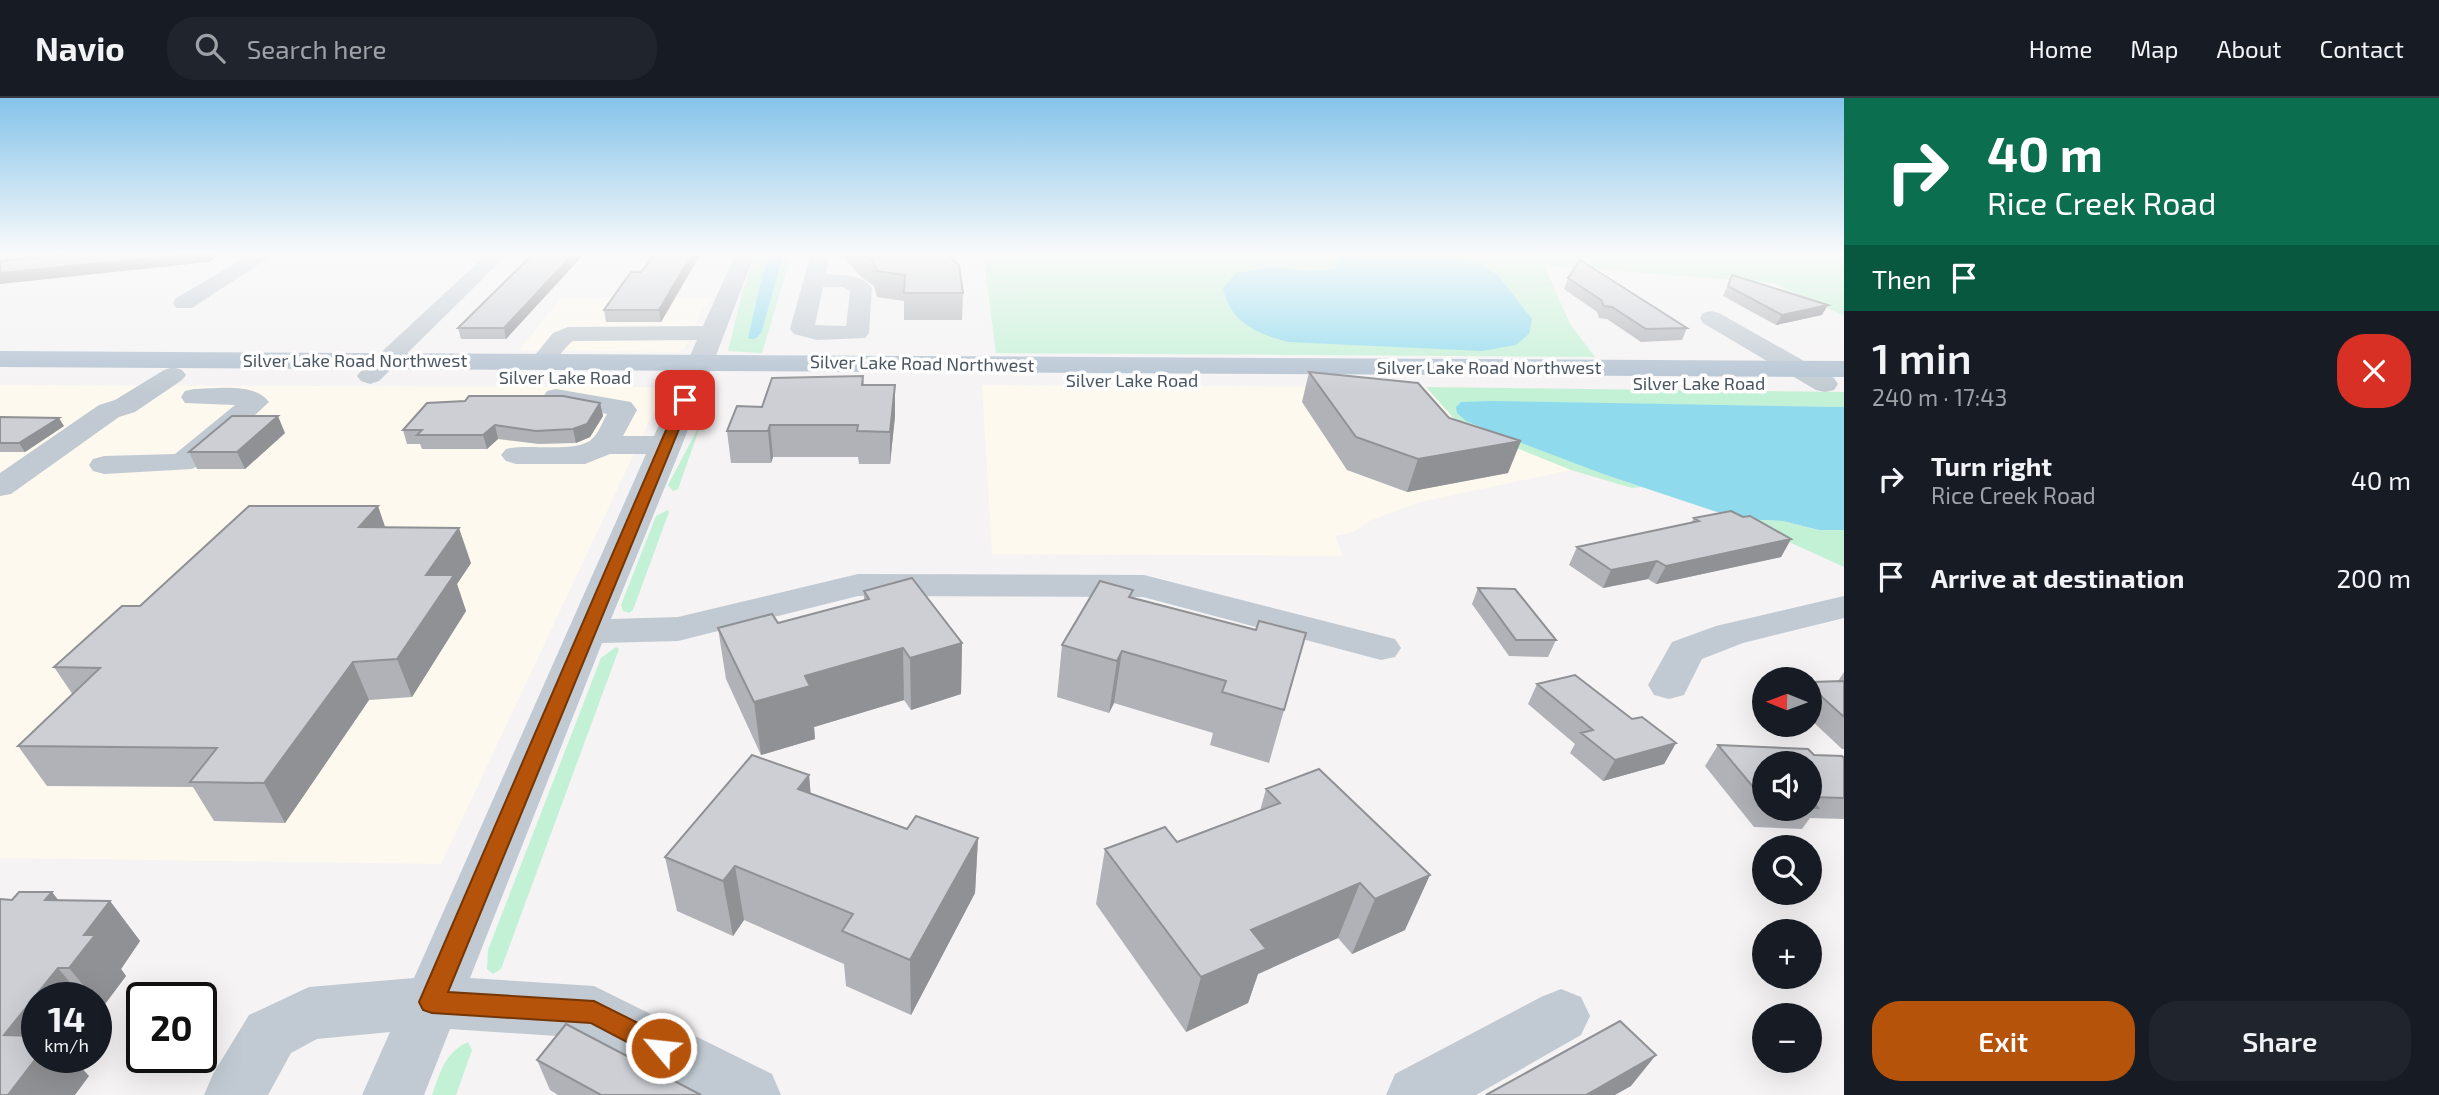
<!DOCTYPE html>
<html lang="en">
<head>
<meta charset="utf-8">
<style>
  :root { --surface:#171b24; --page:#20242c; --text:#f1f3f6; --muted:#9ea1a6; --line:#363941; --accent:#b45309 }
  body { margin:0; font-family:"Exo 2",sans-serif; background:var(--page); color:var(--text); height:100vh; display:flex; flex-direction:column; font-size:26px; white-space:nowrap }
  * { box-sizing:border-box; margin:0 }
  p { font-size:23px; color:var(--muted) }
  .icon { flex:none; width:38px; height:38px; fill:none; stroke:currentColor; stroke-width:2; stroke-linecap:round; stroke-linejoin:round }
  .map { position:relative; flex:1; overflow:hidden }
  .side { display:flex; flex-direction:column; background:var(--surface); width:595px }
  .side>* { flex:none }
  .guide { background:#0b6e4f; color:#fff; overflow:hidden }
  .needle { width:46px; rotate:271deg }
  .buttons { position:absolute; left:1752px; top:569px; display:grid; gap:14px }
  .buttons a { display:grid; place-items:center; width:70px; height:70px; border-radius:50%; background:var(--surface); box-shadow:0 7px 28px #0002; font-size:35px }
  .speed { position:absolute; left:21px; top:884px; display:flex; gap:14px; font-size:35px; font-weight:700; text-align:center }
  .speed>* { display:grid; place-content:center; width:91px; height:91px; border-radius:50%; background:var(--surface); box-shadow:0 7px 28px #0002; line-height:1 }
  .speed small { font-size:18px; font-weight:400 }
  .speed .limit { border:4px solid #111; border-radius:10px; background:#fff; color:#111 }
  .pin { position:absolute; display:grid; place-items:center; width:60px; height:60px; color:#fff; margin:-30px; border-radius:14px; box-shadow:0 4px 10px #0006 }
  .me { position:absolute; width:77px; margin:-38px; rotate:298deg; stroke-linejoin:round; filter:drop-shadow(0 0 5px #0008) }
  .turn { display:flex; align-items:center; gap:24px; height:147px; padding:0 28px; font-size:32px }
  .turn .icon { width:91px; height:91px; stroke-width:2.5 }
  .turn b { display:block; font-size:49px; line-height:60px }
  .then { display:flex; align-items:center; height:66px; padding:0 28px; background:#0003; gap:14px; font-size:26px }
  .round { display:grid; place-items:center; flex:none; width:74px; height:74px; border-radius:28px; background:var(--page) }
  .headline { display:flex; align-items:center; justify-content:space-between; height:119px; padding:0 28px }
  h1 { font-size:42px; font-weight:600; line-height:52px }
  .button { display:flex; gap:14px; margin-top:auto; padding:14px 28px }
  .button a { flex:1; height:80px; border-radius:28px; background:var(--accent); color:#fff; font-size:28px; font-weight:600; line-height:80px; text-align:center }
  .button a+a { background:var(--page); color:var(--text) }
  ul { padding:0; list-style:none }
  li { display:flex; align-items:center; gap:21px; height:98px; padding:0 28px }
  li div { flex:1 }
  li b { display:block; font-size:26px }
  li em { font-style:normal }
  header { display:flex; align-items:center; gap:42px; box-sizing:border-box; height:98px; padding:0 35px; background:var(--surface); border-bottom:2px solid var(--line) }
  header strong { font-size:33px }
  nav { display:flex; gap:38px; margin-inline-start:auto; font-size:24px }
  .search { width:490px; height:63px; background:var(--page); display:flex; align-items:center; gap:18px; box-sizing:border-box; padding:0 24px; border-radius:28px; color:var(--muted); font-size:26px }
  main { display:flex; flex:1; min-height:0 }
  .map>svg:first-child { display:block }
</style>
</head>
<body>
<header>
<strong>Navio</strong>
<div class="search"><svg class="icon" aria-label="search" viewBox="0 0 24 24"><circle cx="10" cy="10" r="6"/><path d="M15 15l6 6"/></svg>Search here</div>
<nav><a>Home</a><a>Map</a><a>About</a><a>Contact</a></nav>
</header>
<main>
<div class="map">
<svg width="1844" height="997" viewBox="0 0 1844 997">
  <rect width="100%" height="100%" fill="#f5f3f3"/>
  <path fill="#fdf9ef" d="M 712,199 L 701,213 L 685,250 L 677,254 L 519,252 L 561,200 Z
    M 0,287 L 652,289 L 658,293 L 664,292 L 441,766 L 0,760 Z
    M 982,287 L 1426,289 L 1457,323 L 1477,334 L 1571,372 L 1420,404 L 1369,423 L 1354,434 L 1335,438 L 1343,458 L 992,456 Z"/>
  <path fill="#c3f1d5" d="M 757,155 L 772,155 L 763,174 L 749,239 L 762,233 L 784,155 L 792,155 L 762,255 L 728,253 L 743,192 Z
    M 983,155 L 1844,155 L 1844,218 L 1773,185 L 1544,167 L 1570,226 L 1595,259 L 996,255 Z
    M 1426,289 L 1844,294 L 1844,309 L 1461,304 L 1606,377 L 1642,389 L 1632,390 L 1571,372 L 1477,334 L 1456,323 Z
    M 713,292 L 678,391 L 673,393 L 668,387 L 695,336 Z
    M 668,412 L 669,414 L 633,512 L 629,515 L 623,513 L 621,507 L 656,418 Z
    M 1738,421 L 1783,423 L 1819,432 L 1844,432 L 1844,469 Z
    M 616,549 L 619,551 L 501,871 L 493,876 L 487,871 L 488,852 L 601,560 Z
    M 468,944 L 472,952 L 456,997 L 432,997 C 440,975 445,954 468,944 Z"/>
  <path fill="#90daee" d="M 772,155 L 784,155 L 782,162 L 762,233 C 758,239 755,243 748,240 L 763,174 Z
    M 1342,155 L 1384,163 L 1438,159 L 1482,167 L 1498,177 L 1532,221 L 1529,236 L 1516,247 L 1482,253 L 1288,244 C 1258,236 1229,224 1223,190 L 1236,175 L 1273,169 L 1304,173 L 1335,171 Z
    M 1491,303 L 1844,309 L 1844,432 L 1819,432 L 1783,423 L 1738,421 L 1606,377 L 1490,333 L 1466,323 L 1457,315 L 1456,309 L 1461,304 Z"/>
  <g fill="none" stroke-linecap="round" stroke-linejoin="round">
    <path fill="#c1cad2" fill-rule="evenodd" d="M 253,155 L 276,155 L 192,210 L 176,210 L 173,205 L 176,200 Z
      M 488,155 L 509,155 L 379,283 L 370,286 L 361,283 L 357,278 L 361,273 Z
      M 736,155 L 755,155 L 682,347 L 611,521 L 678,519 L 858,476 L 1144,477 L 1395,541 L 1401,550 L 1395,559 L 1381,562 L 1143,499 L 858,498 L 678,543 L 602,545 L 470,880 L 594,888 L 772,976 L 781,997 L 690,997 L 587,940 L 450,931 L 424,997 L 362,997 L 390,934 L 317,941 L 291,955 L 268,997 L 204,997 L 213,976 L 249,917 L 309,889 L 414,880 L 646,356 L 610,356 L 585,366 L 516,366 L 506,363 L 501,357 L 506,351 C 527,345 579,356 593,340 C 599,334 603,323 607,316 L 547,305 L 543,299 L 547,293 L 556,291 L 631,304 L 637,312 L 623,338 L 654,338 L 697,242 L 573,243 C 558,254 556,273 534,267 L 531,262 L 553,235 L 568,229 L 703,228 Z
      M 811,155 L 830,155 L 826,176 C 842,177 861,176 872,190 L 869,235 L 865,240 L 817,242 L 794,236 L 790,231 ZM 823,189 L 842,189 L 850,193 L 846,228 L 815,227 Z
      M 939,155 L 962,155 L 952,161 L 942,159 Z
      M 1711,213 L 1719,215 L 1834,280 L 1838,286 L 1834,292 L 1825,294 L 1816,292 L 1703,225 L 1700,220 L 1703,215 Z
      M 173,269 L 182,272 L 186,277 L 182,282 L 135,314 L 119,319 L 11,396 L 0,398 L 0,375 L 99,307 L 115,302 L 164,272 Z
      M 194,291 C 215,291 255,284 269,304 L 202,366 L 192,371 L 104,376 L 93,373 L 89,367 L 93,361 L 104,358 L 175,356 L 235,307 L 185,305 L 181,299 L 185,293 Z
      M 1844,498 L 1844,520 L 1743,545 L 1702,561 L 1684,597 L 1669,601 L 1654,597 L 1648,587 L 1672,544 L 1716,528 Z
      M 1561,891 L 1581,899 L 1590,918 L 1581,937 L 1476,997 L 1386,997 L 1395,976 L 1541,899 Z"/>
    <path fill="#b3c2d1" fill-rule="evenodd" d="M 0,253 L 1844,263 L 1844,279 L 0,269 Z"/>
  </g>
  <path fill="#b0b2b7" fill-rule="evenodd" d="M 534,155 L 585,155 L 506,241 L 461,241 L 458,230 Z
    M 656,155 L 701,155 L 661,224 L 606,224 L 604,212 L 641,174 Z
    M 840,155 L 945,155 L 963,195 L 962,222 L 904,222 L 904,203 L 877,199 L 874,188 L 860,178 Z
    M 1732,177 L 1822,217 L 1776,227 L 1723,198 Z
    M 1568,180 L 1687,230 L 1682,242 L 1641,244 L 1607,221 L 1599,220 L 1597,214 L 1564,191 Z
    M 1309,274 L 1449,320 L 1508,375 L 1407,394 L 1347,372 L 1302,304 Z
    M 863,278 L 864,287 L 895,287 L 895,318 L 890,366 L 859,366 L 858,359 L 773,359 L 771,365 L 731,365 L 727,333 L 762,309 Z
    M 600,305 L 603,318 L 590,339 L 576,345 L 539,346 L 498,341 L 487,351 L 422,351 L 420,346 L 407,346 L 403,332 Z
    M 0,319 L 64,328 L 25,354 L 0,354 Z
    M 285,335 L 245,371 L 197,371 L 189,354 Z
    M 1743,419 L 1791,441 L 1781,459 L 1656,486 L 1648,481 L 1603,490 L 1569,467 L 1577,449 L 1691,425 L 1694,420 Z
    M 386,430 L 471,465 L 457,486 L 466,513 L 412,599 L 369,602 L 285,725 L 214,723 L 193,689 L 47,688 L 18,648 L 73,597 L 54,569 L 140,508 Z
    M 1478,490 L 1556,542 L 1548,559 L 1509,558 L 1472,506 Z
    M 864,493 L 962,545 L 961,596 L 911,612 L 904,602 L 814,629 L 815,641 L 761,657 L 726,581 L 718,530 L 778,525 L 864,502 Z
    M 1132,499 L 1256,532 L 1306,535 L 1269,665 L 1210,647 L 1213,635 L 1114,605 L 1109,615 L 1057,599 L 1062,547 Z
    M 1844,574 L 1844,651 L 1842,651 L 1810,621 L 1810,584 L 1838,583 Z
    M 1537,586 L 1632,621 L 1676,645 L 1664,666 L 1603,683 L 1570,655 L 1575,646 L 1528,606 Z
    M 1718,647 L 1844,660 L 1844,721 L 1810,720 L 1802,731 L 1754,729 L 1705,668 ZM 1764,665 L 1810,665 L 1810,710 L 1764,710 Z
    M 809,677 L 810,695 L 907,731 L 978,740 L 975,795 L 911,917 L 846,888 L 844,866 L 744,822 L 733,838 L 677,813 L 665,759 Z
    M 1266,691 L 1405,832 L 1352,856 L 1338,840 L 1258,876 L 1248,905 L 1186,934 L 1096,806 L 1105,751 L 1177,744 L 1260,713 Z
    M 58,802 L 110,803 L 140,843 L 121,871 L 126,878 L 102,910 L 96,910 L 96,900 L 37,900 L 37,959 L 89,978 L 0,997 Z
    M 537,962 L 701,997 L 558,997 L 550,992 Z"/>
  <path fill="#909195" d="M 0,155 L 20,155 L 0,156 Z
    M 202,155 L 221,155 L 209,164 L 0,186 L 0,175 Z
    M 574,155 L 585,155 L 506,241 L 504,230 Z
    M 693,155 L 701,155 L 661,224 L 659,212 Z
    M 1828,207 L 1822,217 L 1776,227 L 1782,217 Z
    M 895,287 L 895,318 L 890,366 L 890,334 Z
    M 600,305 L 603,318 L 590,339 L 576,345 L 573,331 Z
    M 278,318 L 285,335 L 245,371 L 237,354 Z
    M 59,320 L 64,328 L 25,354 L 19,345 Z
    M 495,327 L 498,341 L 487,351 L 483,337 Z
    M 770,327 L 773,359 L 771,365 L 768,333 Z
    M 1521,343 L 1508,375 L 1407,394 L 1418,361 Z
    M 378,408 L 390,443 L 359,429 Z
    M 459,430 L 471,465 L 457,486 L 466,513 L 412,599 L 397,561 L 426,477 Z
    M 1791,441 L 1781,459 L 1656,486 L 1666,468 Z
    M 1657,463 L 1648,481 L 1603,490 L 1611,472 Z
    M 962,545 L 961,596 L 911,612 L 910,560 Z
    M 903,550 L 904,602 L 814,629 L 815,641 L 761,657 L 754,604 L 805,578 Z
    M 1122,553 L 1114,605 L 1109,615 L 1117,563 Z
    M 353,564 L 369,602 L 285,725 L 264,685 Z
    M 1676,645 L 1664,666 L 1603,683 L 1615,662 Z
    M 809,677 L 814,731 L 798,691 Z
    M 978,740 L 975,795 L 911,917 L 910,862 Z
    M 735,768 L 744,822 L 733,838 L 723,783 Z
    M 1430,777 L 1405,832 L 1352,856 L 1375,801 Z
    M 1360,785 L 1338,840 L 1258,876 L 1248,905 L 1186,934 L 1201,879 L 1251,832 Z
    M 52,794 L 84,834 L 45,802 Z
    M 110,803 L 140,843 L 121,871 L 126,878 L 102,910 L 96,903 L 96,900 L 94,900 L 69,870 L 84,837 Z
    M 58,870 L 83,900 L 37,900 L 37,959 L 72,959 L 89,978 L 75,997 L 8,997 L 4,937 Z
    M 1656,957 L 1631,988 L 1615,997 L 1586,997 Z"/>
  <path fill="#cdcfd5" stroke="#909195" stroke-width="2" d="M 84,155 L 202,155 L 0,175 L 0,163 Z
    M 534,155 L 574,155 L 504,230 L 458,230 Z
    M 656,155 L 693,155 L 659,212 L 604,212 L 631,174 L 641,174 Z
    M 861,155 L 945,155 L 959,167 L 963,195 L 904,195 L 905,177 L 877,173 L 873,163 Z
    M 1580,162 L 1687,230 L 1646,231 L 1612,209 L 1604,208 L 1601,202 L 1568,180 Z
    M 1732,177 L 1828,207 L 1782,217 L 1728,188 Z
    M 1309,274 L 1418,285 L 1449,320 L 1521,343 L 1418,361 L 1356,339 Z
    M 863,278 L 862,287 L 895,287 L 890,334 L 857,333 L 858,327 L 770,327 L 768,333 L 727,333 L 737,308 L 762,309 L 772,280 Z
    M 469,298 L 563,298 L 600,305 L 587,326 L 573,331 L 536,333 L 495,327 L 483,337 L 417,337 L 422,332 L 403,332 L 427,305 L 465,303 Z
    M 232,318 L 278,318 L 237,354 L 189,354 Z
    M 0,319 L 59,320 L 19,345 L 0,345 Z
    M 249,408 L 378,408 L 359,429 L 459,430 L 426,477 L 454,477 L 397,561 L 353,564 L 264,685 L 190,684 L 217,650 L 18,648 L 100,570 L 54,569 L 122,508 L 140,508 Z
    M 1731,413 L 1743,419 L 1750,418 L 1791,441 L 1666,468 L 1657,463 L 1611,472 L 1577,449 L 1699,423 L 1694,420 Z
    M 912,480 L 962,545 L 910,560 L 903,550 L 805,578 L 810,588 L 754,604 L 718,530 L 772,516 L 778,525 L 869,501 L 864,493 Z
    M 1100,483 L 1133,492 L 1129,499 L 1256,532 L 1259,523 L 1306,535 L 1284,612 L 1222,594 L 1226,583 L 1122,553 L 1117,563 L 1062,547 Z
    M 1478,490 L 1515,491 L 1556,542 L 1516,542 Z
    M 1575,577 L 1632,621 L 1642,619 L 1676,645 L 1615,662 L 1581,635 L 1593,632 L 1537,586 Z
    M 1844,583 L 1844,619 L 1810,588 L 1810,584 Z
    M 1718,647 L 1808,651 L 1814,657 L 1842,658 L 1844,660 L 1844,700 L 1810,699 L 1810,665 L 1764,665 L 1764,702 Z
    M 752,657 L 809,677 L 798,691 L 907,731 L 916,718 L 978,740 L 910,862 L 842,833 L 853,816 L 735,768 L 723,783 L 665,759 Z
    M 1319,671 L 1430,777 L 1375,801 L 1360,785 L 1251,832 L 1266,851 L 1201,879 L 1105,751 L 1165,729 L 1177,744 L 1280,705 L 1266,691 Z
    M 1810,700 L 1818,710 L 1810,710 Z
    M 19,794 L 52,794 L 45,802 L 110,803 L 84,837 L 95,837 L 69,870 L 58,870 L 4,937 L 37,938 L 37,959 L 8,997 L 0,997 L 0,801 L 12,802 Z
    M 1620,923 L 1656,957 L 1586,997 L 1486,997 Z
    M 566,926 L 701,997 L 601,997 L 537,962 Z"/>
  <linearGradient id="sky" x2="0" y2="1"><stop stop-color="#85c3ea"/><stop offset="0.53" stop-color="#fafafa"/><stop offset="1" stop-color="#fafafa" stop-opacity="0"/></linearGradient>
  <rect width="1844" height="294" fill="url(#sky)"/>
  <path fill="#b45309" stroke="#753606" stroke-width="2" d="M 685,298 L 691,302 L 448,894 L 594,903 L 670,941 L 674,950 L 670,958 L 661,962 L 591,925 L 432,915 L 423,912 L 419,904 L 679,302 Z"/>
  <g text-anchor="middle" dominant-baseline="central" stroke-width="7" stroke-linejoin="round" paint-order="stroke">
    <g font-size="18" fill="#4a5661" stroke="#fff">
      <text x="355" y="262">Silver Lake Road Northwest</text>
      <text transform="translate(922 265) rotate(1)">Silver Lake Road Northwest</text>
      <text x="1489" y="269">Silver Lake Road Northwest</text>
      <text x="565" y="279">Silver Lake Road</text>
      <text x="1132" y="282">Silver Lake Road</text>
      <text x="1699" y="285">Silver Lake Road</text>
    </g>
  </g>
</svg>
<div class="buttons">
<a><svg class="needle" viewBox="-14 -14 28 28"><path d="M0-13l5 13h-10z" fill="#e53935"/><path d="M0 13l5-13h-10z" fill="#9ea1a6"/></svg></a>
<a><svg class="icon" aria-label="sound" viewBox="0 0 24 24"><path d="M4 9h4l5-4v14l-5-4H4zM17 9q2 3 0 6"/></svg></a>
<a><svg class="icon" aria-label="search" viewBox="0 0 24 24"><circle cx="10" cy="10" r="6"/><path d="M15 15l6 6"/></svg></a>
<a>+</a>
<a>−</a>
</div>
<div class="speed"><div>14<small>km/h</small></div><div class="limit">20</div></div>
<div class="pin" style="left:685px;top:302px;background:#d93025"><svg class="icon" aria-label="arrive" viewBox="0 0 24 24"><path d="M6 21V4h12l-3 4 3 4H6"/></svg></div>
<svg class="me" style="left:661px;top:950px" viewBox="-20 -20 40 40"><circle r="17" fill="#b45309" stroke="#fff" stroke-width="3"/><path d="M0-11L8 9 0 5-8 9z" fill="#fff"/></svg>
</div>
<section class="side">
<div class="guide">
<div class="turn"><svg class="icon" aria-label="right" viewBox="0 0 24 24"><path d="M7 20v-9h11M14 6l5 5-5 5"/></svg><div><b>40 m</b>Rice Creek Road</div></div>
<div class="then">Then<svg class="icon" aria-label="arrive" viewBox="0 0 24 24"><path d="M6 21V4h12l-3 4 3 4H6"/></svg></div>
</div>
<div class="headline"><div><h1>1 min</h1><p>240 m · 17:43</p></div><a class="round" style="background:#d93025;color:#fff"><svg class="icon" aria-label="close" viewBox="0 0 24 24"><path d="M6 6l12 12M18 6L6 18"/></svg></a></div>
<ul>
<li><svg class="icon" aria-label="right" viewBox="0 0 24 24"><path d="M7 20v-9h11M14 6l5 5-5 5"/></svg><div><b>Turn right</b><p>Rice Creek Road</p></div><em>40 m</em></li>
<li><svg class="icon" aria-label="arrive" viewBox="0 0 24 24"><path d="M6 21V4h12l-3 4 3 4H6"/></svg><div><b>Arrive at destination</b></div><em>200 m</em></li>
</ul>
<div class="button"><a>Exit</a><a>Share</a></div>
</section>
</main>
</body>
</html>
